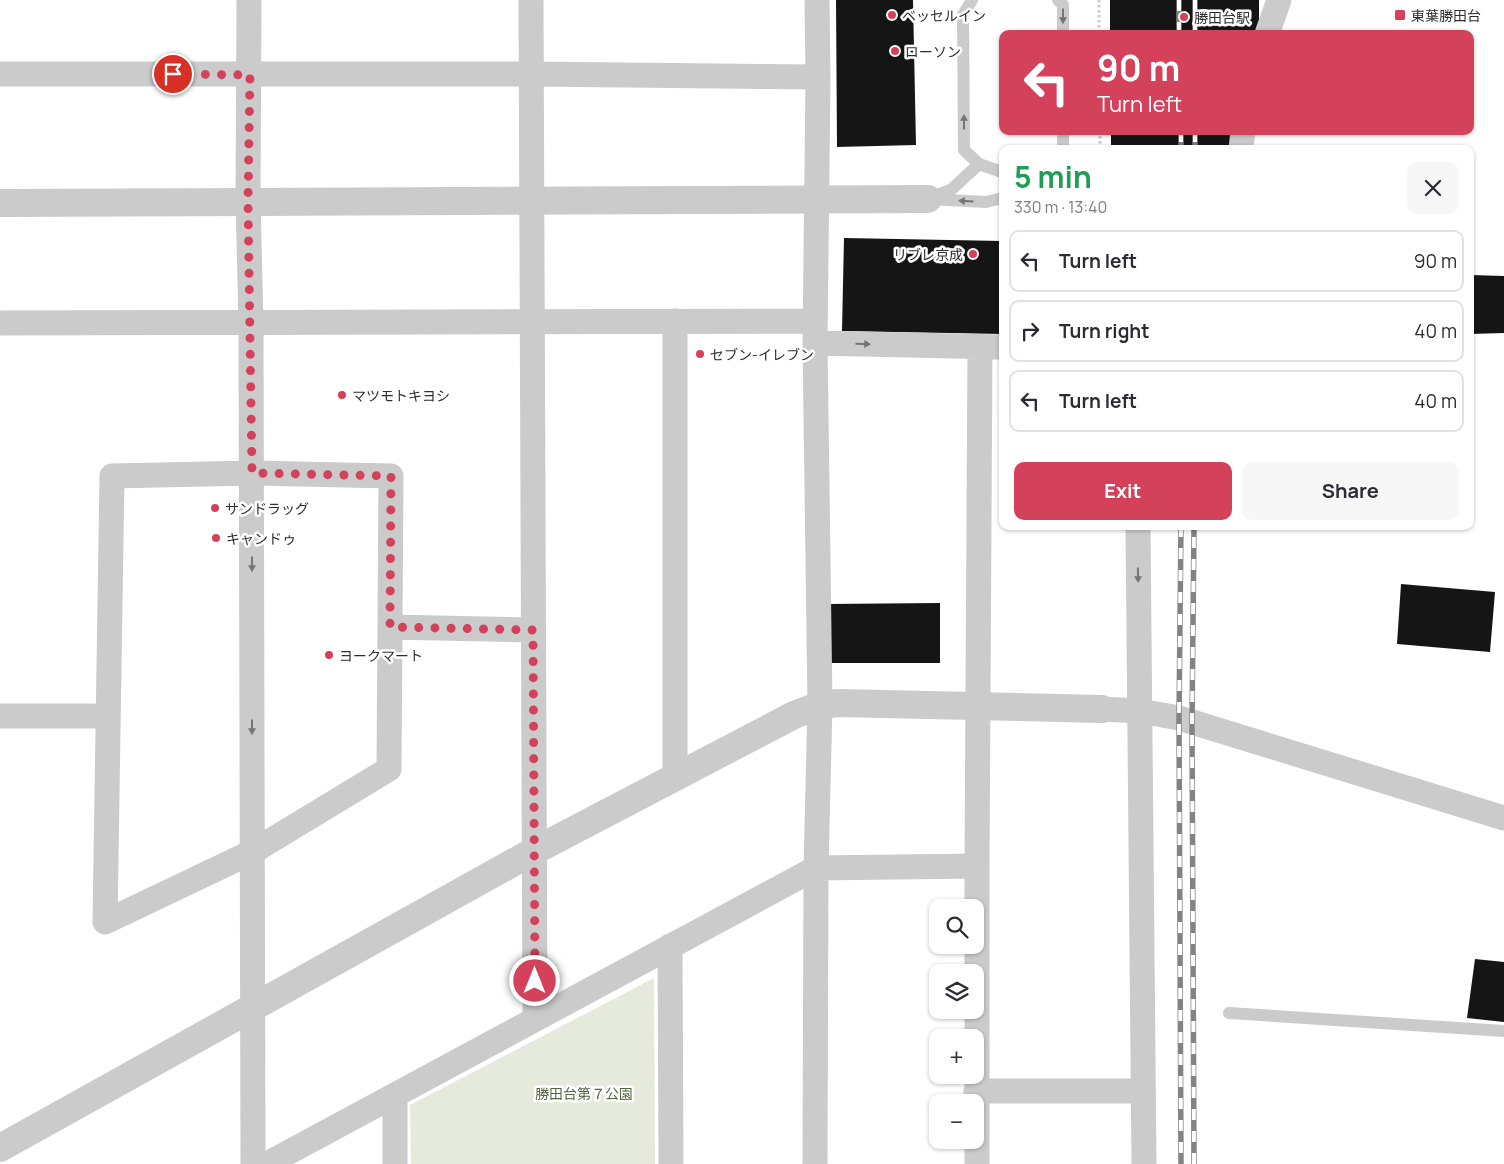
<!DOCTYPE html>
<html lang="en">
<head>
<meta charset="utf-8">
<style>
  :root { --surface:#fff; --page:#f7f7f7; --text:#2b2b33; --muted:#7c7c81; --line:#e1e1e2; --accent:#d3425a }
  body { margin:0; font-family:Manrope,"Noto Sans JP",sans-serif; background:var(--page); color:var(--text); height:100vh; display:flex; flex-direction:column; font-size:19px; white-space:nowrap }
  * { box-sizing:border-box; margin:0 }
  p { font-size:16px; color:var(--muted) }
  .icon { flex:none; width:28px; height:28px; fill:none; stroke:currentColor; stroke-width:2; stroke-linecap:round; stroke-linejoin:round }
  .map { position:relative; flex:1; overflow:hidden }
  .panel { position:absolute; left:999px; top:145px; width:475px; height:385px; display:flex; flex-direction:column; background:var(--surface); border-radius:10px; box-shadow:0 1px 4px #0004 }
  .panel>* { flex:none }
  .guide { position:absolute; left:999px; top:30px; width:475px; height:105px; border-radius:10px; box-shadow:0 1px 4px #0004; background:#d3425a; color:#fff; overflow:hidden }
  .fabs { position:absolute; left:929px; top:899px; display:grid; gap:10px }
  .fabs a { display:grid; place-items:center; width:55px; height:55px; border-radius:10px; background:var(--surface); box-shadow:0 1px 4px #0004; font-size:25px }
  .pin { position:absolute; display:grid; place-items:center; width:42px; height:42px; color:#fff; margin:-21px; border:2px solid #fff; border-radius:50%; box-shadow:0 1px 5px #0007 }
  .me { position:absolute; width:55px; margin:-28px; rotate:0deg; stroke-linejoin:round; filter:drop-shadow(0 0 4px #0008) }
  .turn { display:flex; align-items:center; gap:18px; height:105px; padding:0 15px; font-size:22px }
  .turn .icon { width:65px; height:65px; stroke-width:2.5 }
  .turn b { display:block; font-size:35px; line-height:42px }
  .round { display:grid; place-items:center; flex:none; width:52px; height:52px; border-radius:10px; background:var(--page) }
  .summary { display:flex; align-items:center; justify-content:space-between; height:85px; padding:0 15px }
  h1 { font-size:30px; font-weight:700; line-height:38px; color:#1e9e55 }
  .cta { display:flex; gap:10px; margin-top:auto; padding:10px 15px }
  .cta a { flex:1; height:58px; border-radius:10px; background:var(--accent); color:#fff; font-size:20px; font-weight:700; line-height:58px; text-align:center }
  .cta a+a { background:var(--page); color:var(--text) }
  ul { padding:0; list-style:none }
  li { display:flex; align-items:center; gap:15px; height:62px; margin:0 10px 8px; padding:0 5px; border:2px solid var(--line); border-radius:10px }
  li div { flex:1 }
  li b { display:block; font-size:19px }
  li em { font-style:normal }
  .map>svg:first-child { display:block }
</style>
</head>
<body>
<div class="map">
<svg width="1504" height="1164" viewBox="0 0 1504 1164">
  <rect width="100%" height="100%" fill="#fff"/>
  <path fill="#e5eadd" d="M 654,978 L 655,1164 L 411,1164 L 410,1105 Z"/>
  <path fill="#151515" d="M 836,0 L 913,0 L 916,145 L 837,147 Z
    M 1110,0 L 1259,0 L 1259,34 L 1110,34 Z
    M 1111,131 L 1236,131 L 1236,149 L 1111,149 Z
    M 844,238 L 1002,241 L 1002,334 L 842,331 Z
    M 1470,275 L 1504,276 L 1504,333 L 1470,334 Z
    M 1401,584 L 1495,592 L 1490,652 L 1397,644 Z
    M 940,603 L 940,663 L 826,663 L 826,604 Z
    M 1475,959 L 1504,962 L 1504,1022 L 1467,1018 Z"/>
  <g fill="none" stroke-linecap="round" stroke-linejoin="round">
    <path stroke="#cbcbcb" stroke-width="3" stroke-dasharray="2.5 2.5" stroke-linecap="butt" d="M 1099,0 L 1099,34
      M 1100,131 L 1100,149"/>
    <path stroke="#cbcbcb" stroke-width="12" d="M 972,0 L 963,15 L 964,150 L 979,164 L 1002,172
      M 1058,0 L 1063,5 L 1063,34
      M 1063,149 L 1063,131
      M 930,198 L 952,189 L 979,164
      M 928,199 L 986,202 L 1002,198
      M 1229,1013 L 1504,1031"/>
    <path stroke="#cbcbcb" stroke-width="25" d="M 249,0 L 248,201 L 251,323 L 253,1164
      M 531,0 L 535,1019
      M 1267,34 L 1279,0
      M 0,74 L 531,74 L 818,77
      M 1241,149 L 1243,131
      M 0,323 L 815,321
      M 815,343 L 1002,347
      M 252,473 L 391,476 L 389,769 L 252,852 L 105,922 L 112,476 Z
      M 1138,526 L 1144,1164
      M 390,627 L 533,630
      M 1102,709 L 1140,711 L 1179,718 L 1504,818
      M 0,716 L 108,716
      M 675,777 L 675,321
      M 670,946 L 671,1164
      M 976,1091 L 1143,1091
      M 267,1164 L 816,868 L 977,866
      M 395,1164 L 395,1095
      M 815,1164 L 816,868 L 820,705 L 815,343 L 818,77 L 817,0
      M 977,1164 L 977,866 L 980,347"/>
    <path stroke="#cbcbcb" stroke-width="28" d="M 0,203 L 928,199
      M 0,1148 L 534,851 L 794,715 L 820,705 L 838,703 L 1102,709"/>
    <g stroke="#838383" stroke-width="5.5">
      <path id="rail" d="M 1179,0 L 1179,34
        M 1195,0 L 1195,34
        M 1181,131 L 1181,149
        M 1195,131 L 1195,149
        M 1181,526 L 1179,718 L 1181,1164
        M 1194,1164 L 1192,722 L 1194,526"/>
    </g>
    <use href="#rail" stroke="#fff" stroke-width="4" stroke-dasharray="11" stroke-linecap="butt"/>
  </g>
  <defs><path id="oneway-solid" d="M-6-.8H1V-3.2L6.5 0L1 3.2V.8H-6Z" transform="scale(1.25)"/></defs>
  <g fill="#757575">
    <use href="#oneway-solid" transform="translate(1063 16) rotate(90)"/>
    <use href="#oneway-solid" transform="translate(964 122) rotate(-90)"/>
    <use href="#oneway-solid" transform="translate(966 201) rotate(-177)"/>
    <use href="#oneway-solid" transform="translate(863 344) rotate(2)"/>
    <use href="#oneway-solid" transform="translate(252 564) rotate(90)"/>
    <use href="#oneway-solid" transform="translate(1138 575) rotate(89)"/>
    <use href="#oneway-solid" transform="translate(252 727) rotate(90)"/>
  </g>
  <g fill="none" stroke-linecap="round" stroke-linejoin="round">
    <path stroke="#d3425a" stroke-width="9" stroke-dasharray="0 16.2" d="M 173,74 L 250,75 L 248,201 L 252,473 L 391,476 L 390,627 L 533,630 L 535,981"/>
  </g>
  <g fill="#d3425a" stroke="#fff" stroke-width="2">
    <circle cx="892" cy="15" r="5"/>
    <rect x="1394" y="9" width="12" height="12" rx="2.5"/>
    <circle cx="1184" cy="17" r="5"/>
    <circle cx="895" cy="51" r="5"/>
    <circle cx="973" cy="254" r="5"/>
    <circle cx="700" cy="354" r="5"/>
    <circle cx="342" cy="395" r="5"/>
    <circle cx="215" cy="508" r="5"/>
    <circle cx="216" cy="538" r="5"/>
    <circle cx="329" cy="655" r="5"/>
  </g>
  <g text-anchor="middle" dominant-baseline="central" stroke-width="5" stroke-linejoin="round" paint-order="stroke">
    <g font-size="14" fill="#2e2e2e" stroke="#fff" text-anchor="start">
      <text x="902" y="15">ベッセルイン</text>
      <text x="1411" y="15">東葉勝田台</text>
      <text x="1194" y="17">勝田台駅</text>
      <text x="905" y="51">ローソン</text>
      <text x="963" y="254" text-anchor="end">リブレ京成</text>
      <text x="710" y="354">セブン-イレブン</text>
      <text x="352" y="395">マツモトキヨシ</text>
      <text x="225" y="508">サンドラッグ</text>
      <text x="226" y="538">キャンドゥ</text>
      <text x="339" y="655">ヨークマート</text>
    </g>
    <g font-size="14" fill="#556540" stroke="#fff">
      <text x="584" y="1093">勝田台第７公園</text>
    </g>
  </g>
</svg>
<div class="fabs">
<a><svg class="icon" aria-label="search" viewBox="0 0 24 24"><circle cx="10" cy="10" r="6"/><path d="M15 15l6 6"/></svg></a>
<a><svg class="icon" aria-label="layers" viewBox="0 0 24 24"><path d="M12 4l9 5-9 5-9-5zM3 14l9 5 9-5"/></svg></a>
<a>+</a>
<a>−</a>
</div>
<div class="pin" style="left:173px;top:74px;background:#d93025"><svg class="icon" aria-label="arrive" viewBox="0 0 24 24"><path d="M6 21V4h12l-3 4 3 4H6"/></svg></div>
<svg class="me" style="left:535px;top:981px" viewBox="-20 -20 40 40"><circle r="17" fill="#d3425a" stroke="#fff" stroke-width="3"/><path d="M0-11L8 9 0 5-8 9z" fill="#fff"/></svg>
<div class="guide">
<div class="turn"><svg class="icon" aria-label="left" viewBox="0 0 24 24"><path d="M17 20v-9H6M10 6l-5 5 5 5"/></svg><div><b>90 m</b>Turn left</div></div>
</div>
<section class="panel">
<div class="summary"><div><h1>5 min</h1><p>330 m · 13:40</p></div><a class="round"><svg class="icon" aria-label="close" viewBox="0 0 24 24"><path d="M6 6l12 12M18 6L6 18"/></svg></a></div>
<ul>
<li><svg class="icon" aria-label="left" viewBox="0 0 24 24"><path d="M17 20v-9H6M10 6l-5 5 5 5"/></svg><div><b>Turn left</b></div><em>90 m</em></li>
<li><svg class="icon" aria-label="right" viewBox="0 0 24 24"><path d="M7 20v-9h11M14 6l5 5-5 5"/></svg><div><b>Turn right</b></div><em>40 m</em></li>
<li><svg class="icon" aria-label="left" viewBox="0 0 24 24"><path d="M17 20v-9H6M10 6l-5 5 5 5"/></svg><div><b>Turn left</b></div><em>40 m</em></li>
</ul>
<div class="cta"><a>Exit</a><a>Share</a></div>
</section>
</div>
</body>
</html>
